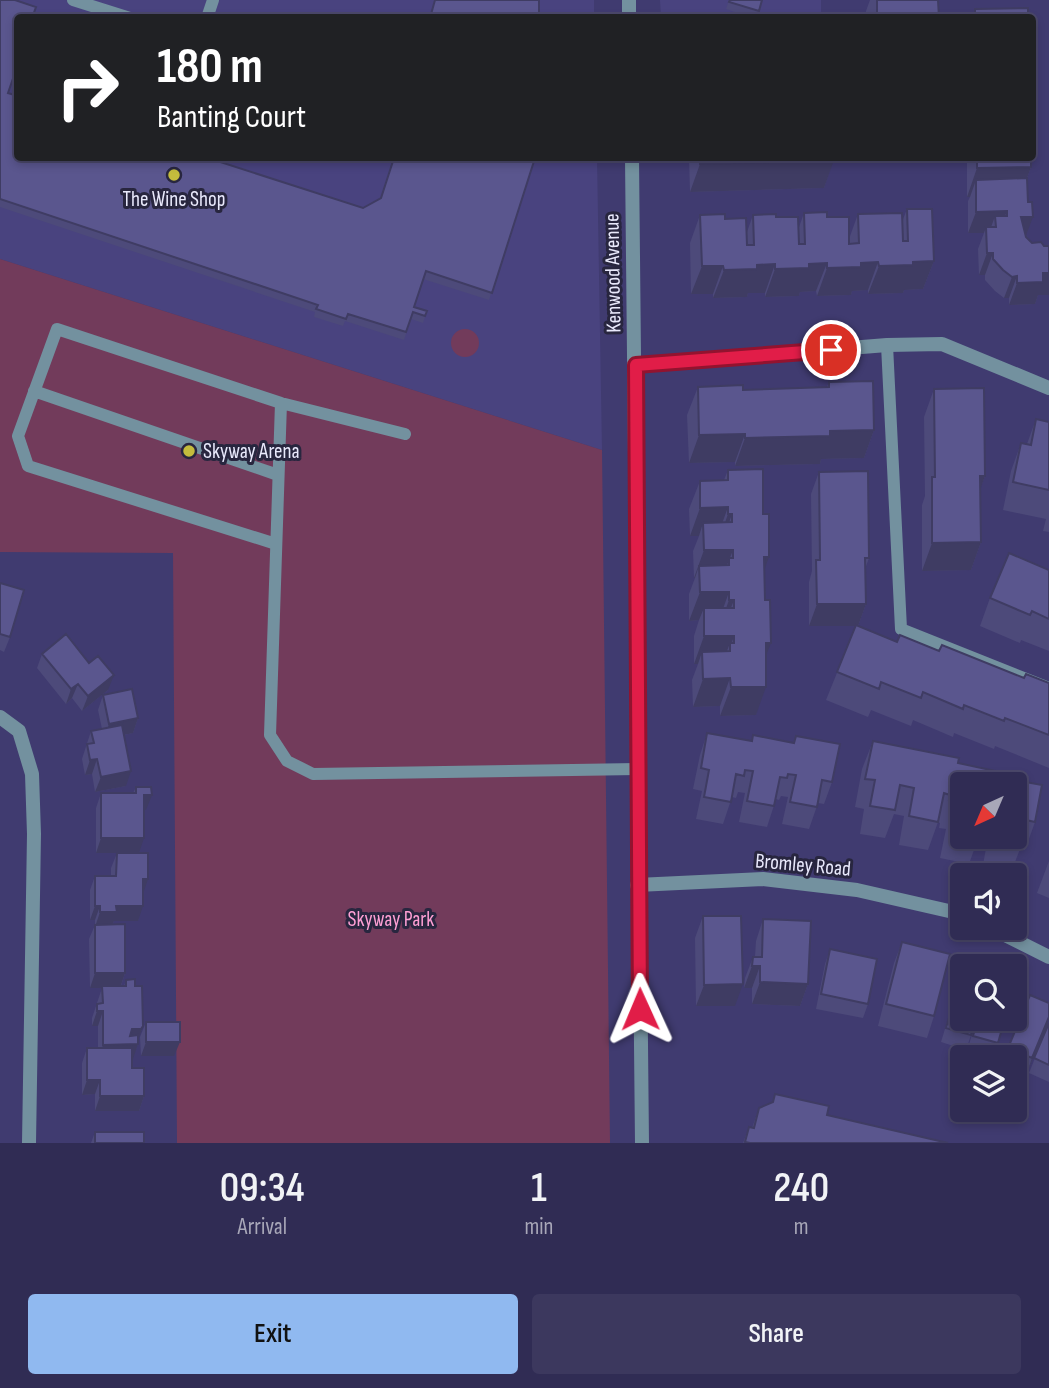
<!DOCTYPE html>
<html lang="en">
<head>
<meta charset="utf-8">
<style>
  :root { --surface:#302c54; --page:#3c385e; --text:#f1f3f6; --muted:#a8a7b8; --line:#4b486b; --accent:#90b9f0 }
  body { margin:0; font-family:"Sofia Sans Condensed",sans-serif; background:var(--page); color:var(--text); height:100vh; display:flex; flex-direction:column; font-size:26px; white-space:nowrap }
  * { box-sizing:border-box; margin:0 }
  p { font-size:23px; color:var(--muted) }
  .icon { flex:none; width:38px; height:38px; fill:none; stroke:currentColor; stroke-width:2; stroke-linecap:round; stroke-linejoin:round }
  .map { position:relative; height:1143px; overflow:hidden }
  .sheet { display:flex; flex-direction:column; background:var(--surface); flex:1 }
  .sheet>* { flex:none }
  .top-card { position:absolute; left:14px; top:14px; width:1022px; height:147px; border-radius:7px; box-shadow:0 4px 10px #0003,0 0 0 2px var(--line); background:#202124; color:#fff; overflow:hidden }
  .needle { width:46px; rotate:224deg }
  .fabs { position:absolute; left:950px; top:772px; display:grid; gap:14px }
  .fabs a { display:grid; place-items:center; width:77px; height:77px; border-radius:7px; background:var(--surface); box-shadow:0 4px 10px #0003,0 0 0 2px var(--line); font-size:35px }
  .pin { position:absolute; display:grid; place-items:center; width:60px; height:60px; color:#fff; margin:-30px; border:4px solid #fff; border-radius:50%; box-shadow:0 2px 7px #0007 }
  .me { position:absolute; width:77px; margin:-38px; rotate:359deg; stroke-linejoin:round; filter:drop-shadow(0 0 5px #0008) }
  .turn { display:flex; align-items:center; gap:24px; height:147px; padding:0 28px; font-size:32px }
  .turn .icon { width:91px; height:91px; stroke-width:2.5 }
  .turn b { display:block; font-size:49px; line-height:60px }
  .eta { display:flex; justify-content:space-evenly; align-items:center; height:119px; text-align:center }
  .eta b { font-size:42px; font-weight:600; line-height:49px }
  .button { display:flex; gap:14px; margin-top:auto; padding:14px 28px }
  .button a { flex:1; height:80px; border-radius:7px; background:var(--accent); color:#111; font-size:28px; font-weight:600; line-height:80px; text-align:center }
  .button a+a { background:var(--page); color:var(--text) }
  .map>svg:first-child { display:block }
</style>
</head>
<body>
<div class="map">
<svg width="1049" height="1143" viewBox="0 0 1049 1143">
  <rect width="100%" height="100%" fill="#403b70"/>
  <path fill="#49437f" d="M 0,0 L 594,0 L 594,18 L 18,18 L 18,158 L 597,158 L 602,450 L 0,259 Z
    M 660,0 L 821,0 L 821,17 L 661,17 Z"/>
  <path fill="#723b5b" d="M 0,259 L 602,450 L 610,1143 L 177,1143 L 173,553 L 0,552 Z
    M451 343a14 14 0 1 1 28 0a14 14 0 1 1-28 0Z"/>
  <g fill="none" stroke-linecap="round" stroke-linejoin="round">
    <path stroke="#73919f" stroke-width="12" d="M 73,0 L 130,18
      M 207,18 L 213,0
      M 887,345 L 901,629 L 1049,688
      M 34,391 L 278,475
      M 281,403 L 270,735 L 287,761 L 313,774 L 637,769
      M 276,544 L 28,466 L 18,436 L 57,329 L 281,403 L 405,434"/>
    <path stroke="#73919f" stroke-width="14" d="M 629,0 L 629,18
      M 632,158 C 638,486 636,815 642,1143
      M 636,365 L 887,345 L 942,344 L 1049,388
      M 0,717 L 19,731 L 32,774 L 34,834 L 29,1143
      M 637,885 L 763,879 L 857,890 L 962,914
      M 991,928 L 1049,957"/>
  </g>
  <path fill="#4d4a7a" d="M 0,0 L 8,93 L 363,208 L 535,158 L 489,300 L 423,279 L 414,307 L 427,311 L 423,323 L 411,319 L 404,340 L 345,321 L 343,326 L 314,317 L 315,312 L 0,207 Z
    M 729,0 L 762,0 L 756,18 L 752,18 L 726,9 Z
    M 870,0 L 938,0 L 939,18 L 866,18 L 866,11 Z
    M 689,158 L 834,158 L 824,188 L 690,192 Z
    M 968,158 L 1031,158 L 1031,167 L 1027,178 L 1026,235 L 1032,243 L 1044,246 L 1049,246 L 1049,295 L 1038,295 L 1035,304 L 1009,305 L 1009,298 L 1004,298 L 995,291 L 985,280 L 985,275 L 979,275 L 978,249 L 984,233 L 968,233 L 968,201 L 970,197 L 967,197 L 967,162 Z
    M 907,209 L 934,261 L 923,289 L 904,290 L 903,293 L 868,294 L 868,290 L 852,291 L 851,295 L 817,296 L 816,291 L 800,292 L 799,296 L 765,297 L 765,293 L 748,293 L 747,297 L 713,298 L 713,294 L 691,294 L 690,243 L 700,215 L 725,219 L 747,232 L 753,215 L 776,217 L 798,230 L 804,213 L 827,217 L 849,239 L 858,214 L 902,222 Z
    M 829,382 L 874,430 L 864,458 L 821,459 L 820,464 L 735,466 L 735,462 L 689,463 L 687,415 L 698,387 L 743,390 L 827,387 Z
    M 934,389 L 985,476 L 980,489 L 981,542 L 971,570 L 922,571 L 922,505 L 925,496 L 924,417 Z
    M 1036,419 L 1049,422 L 1049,532 L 1043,531 L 1046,519 L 1003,510 L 1011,471 L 1021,443 L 1027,444 Z
    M 728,470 L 765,570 L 766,656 L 756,715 L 720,716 L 720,706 L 693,707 L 692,680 L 698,664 L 694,664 L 694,636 L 699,620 L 689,621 L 689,594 L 695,578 L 694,578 L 693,551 L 699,536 L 690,536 L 689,509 L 700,481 L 724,480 Z
    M 819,472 L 869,558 L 865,569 L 866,604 L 858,626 L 897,642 L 939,651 L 1024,678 L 1049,683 L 1049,768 L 995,746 L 994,749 L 954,733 L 953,737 L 913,720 L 911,726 L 871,710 L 868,717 L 826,700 L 856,626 L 809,626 L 809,582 L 812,571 L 811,494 Z
    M 1049,570 L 1049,651 L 1021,640 L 1020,643 L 980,626 L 990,598 Z
    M 0,583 L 10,637 L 4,652 L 0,650 Z
    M 42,654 L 108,690 L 82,711 L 72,698 L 66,704 L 37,668 Z
    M 103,695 L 138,718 L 133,733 L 124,735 L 126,786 L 95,792 L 92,774 L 85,775 L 82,759 L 91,731 L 102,729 L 98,710 Z
    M 707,733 L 751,741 L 753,735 L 793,743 L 796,736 L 832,782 L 824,804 L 818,803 L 809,829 L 782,824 L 788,797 L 781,796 L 779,800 L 776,799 L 767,827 L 739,822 L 745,793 L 738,792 L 736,798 L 732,797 L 723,824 L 696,819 L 702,791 L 693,789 L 700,755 Z
    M 873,741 L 959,758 L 958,763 L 1000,772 L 998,777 L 1042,785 L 1035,822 L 1025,850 L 1020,849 L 1010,875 L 982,870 L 987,843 L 980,841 L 981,836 L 1015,836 L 1015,784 L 962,784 L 962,836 L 979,836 L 969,864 L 940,858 L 946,829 L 939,828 L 940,823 L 938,822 L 928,850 L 899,845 L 904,816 L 894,814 L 885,838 L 860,834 L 864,809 L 855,807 L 862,769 Z
    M 136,787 L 146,810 L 144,810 L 139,853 L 143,893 L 138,921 L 114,921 L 112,925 L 125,973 L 121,986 L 124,986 L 126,980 L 135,986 L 143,1026 L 138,1039 L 138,1044 L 132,1059 L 132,1068 L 144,1096 L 139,1111 L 95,1111 L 95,1094 L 82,1095 L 82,1063 L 87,1048 L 98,1048 L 98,1026 L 92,1026 L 92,1018 L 102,988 L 90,988 L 89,939 L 95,925 L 95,920 L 90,920 L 90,890 L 95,876 L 111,876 L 111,868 L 117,853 L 96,853 L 96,808 L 101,793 L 133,793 Z
    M 1049,861 L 1049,898 L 1037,893 Z
    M 703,916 L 735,1006 L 696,1006 L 695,938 Z
    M 763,919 L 808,984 L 800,1006 L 752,1004 L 752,988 L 744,988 L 745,978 L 753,957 L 755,957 L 756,941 Z
    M 902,942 L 934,1016 L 927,1038 L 878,1026 L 894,963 Z
    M 830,949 L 868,1004 L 863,1018 L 816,1009 L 825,964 Z
    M 962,973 L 971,1035 L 966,1050 L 941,1042 Z
    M 1049,1003 L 1049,1019 L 1027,1073 L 1015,1068 L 1015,1057 L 1005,1057 L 1008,1048 Z
    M 977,1018 L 1005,1018 L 993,1057 L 989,1057 L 967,1051 Z
    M 146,1022 L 174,1056 L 141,1056 L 140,1037 Z
    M 1049,1023 L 1049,1082 L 1029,1073 Z
    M 775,1094 L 827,1115 L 948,1143 L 743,1143 L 749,1127 L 752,1128 L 759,1108 L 772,1103 Z
    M 95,1132 L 144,1143 L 91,1143 Z"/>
  <path fill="#3f3c63" d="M 899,158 L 920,158 L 918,161 L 898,162 Z
    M 834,160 L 824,188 L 690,192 L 700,164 Z
    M 1031,167 L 1021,195 L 976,180 L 970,197 L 967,197 L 977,168 Z
    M 1007,211 L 999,232 L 996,227 L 995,216 L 989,233 L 986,227 L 984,233 L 968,233 L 976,212 Z
    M 1021,217 L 1033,217 L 1025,238 Z
    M 987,253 L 993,253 L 985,275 L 979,275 Z
    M 934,261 L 923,289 L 904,290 L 903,293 L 868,294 L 879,266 L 913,262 Z
    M 878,262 L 868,290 L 852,291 L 851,295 L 817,296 L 827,268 L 861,263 Z
    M 827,263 L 816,291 L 800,292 L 799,296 L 765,297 L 775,269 L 809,264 Z
    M 775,264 L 765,293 L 748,293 L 747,297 L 713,298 L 724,270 L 757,265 Z
    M 702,266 L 723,266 L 713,294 L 691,294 Z
    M 1043,273 L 1049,273 L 1049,295 L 1038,295 L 1035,304 L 1009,305 L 1017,283 Z
    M 1017,276 L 1009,298 L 1004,298 L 1012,277 Z
    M 874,430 L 864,458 L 821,459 L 820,464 L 735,466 L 745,438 L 830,431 Z
    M 745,434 L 735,462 L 689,463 L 699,435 Z
    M 980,476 L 985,476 L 975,504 Z
    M 728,507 L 718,535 L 703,523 L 699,536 L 690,536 L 700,508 Z
    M 728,514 L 732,514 L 722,543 L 718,543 Z
    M 981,542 L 971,570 L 922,571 L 932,543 Z
    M 704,550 L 733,550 L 722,578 L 699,566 L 695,578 L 694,578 Z
    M 764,557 L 769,557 L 759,585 Z
    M 700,592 L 729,592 L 719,620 L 704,608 L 699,620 L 689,621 Z
    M 729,600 L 734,600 L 723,628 L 719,628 Z
    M 817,604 L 866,604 L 858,626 L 809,626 Z
    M 704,636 L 734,636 L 730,648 L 730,643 L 722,664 L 702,652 L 698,664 L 694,664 Z
    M 766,643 L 771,643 L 760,671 Z
    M 114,675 L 108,690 L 82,711 L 88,696 Z
    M 730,678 L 720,706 L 693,707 L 703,679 Z
    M 78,684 L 72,698 L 66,704 L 71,689 Z
    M 731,687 L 766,687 L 756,715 L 720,716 Z
    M 138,718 L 133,733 L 104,739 L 109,724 Z
    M 97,759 L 92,774 L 85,775 L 90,760 Z
    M 131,771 L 126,786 L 95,792 L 101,777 Z
    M 144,795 L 152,795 L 146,810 L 139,810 Z
    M 101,838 L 144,838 L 139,853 L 96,853 Z
    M 143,879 L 148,879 L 143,894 Z
    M 95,906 L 100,906 L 95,920 L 90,920 Z
    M 116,906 L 143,906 L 138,921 L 114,921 L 111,927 L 95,927 L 100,912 Z
    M 752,966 L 760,966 L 752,988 L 744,988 Z
    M 95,973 L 125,973 L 120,988 L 90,988 Z
    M 760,982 L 808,984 L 800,1006 L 752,1004 Z
    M 743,984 L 735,1006 L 696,1006 L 704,985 Z
    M 97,1011 L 103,1011 L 98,1026 L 92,1026 Z
    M 1049,1017 L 1049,1019 L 1027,1073 L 1032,1058 Z
    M 143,1026 L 138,1041 L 126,1044 L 132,1029 Z
    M 146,1042 L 180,1042 L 174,1056 L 141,1056 Z
    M 138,1044 L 133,1059 L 98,1059 L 103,1045 Z
    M 87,1080 L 100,1080 L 95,1094 L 82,1095 Z
    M 100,1096 L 144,1096 L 139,1111 L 95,1111 Z"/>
  <path fill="#5a568e" stroke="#3f3c63" stroke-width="2" d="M 0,0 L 15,0 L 36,7 L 32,18 L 18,18 L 18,64 L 8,93 L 18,96 L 18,158 L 208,158 L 363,208 L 381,198 L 394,158 L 535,158 L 492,293 L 426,271 L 414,307 L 427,311 L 425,316 L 413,312 L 406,332 L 348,314 L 346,319 L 316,309 L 318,305 L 0,199 Z
    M 435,0 L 539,0 L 539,18 L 430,18 Z
    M 730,0 L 762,0 L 759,11 L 729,2 Z
    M 877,0 L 938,0 L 939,18 L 877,18 Z
    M 1028,8 L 1028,18 L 975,18 L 975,9 Z
    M 1032,126 L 1034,126 L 1035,144 L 1032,144 Z
    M 700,158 L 834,158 L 834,160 L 700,164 Z
    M 977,158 L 1031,158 L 1031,167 L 977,168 Z
    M 1027,178 L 1028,202 L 1032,202 L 1033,217 L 1021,217 L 1026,237 L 1032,243 L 1041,242 L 1044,246 L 1049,246 L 1049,273 L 1043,273 L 1043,282 L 1017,283 L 1017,276 L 1012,277 L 1003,270 L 993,259 L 993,253 L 987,253 L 986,227 L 996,227 L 995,216 L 1007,216 L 1007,211 L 976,212 L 976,180 Z
    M 907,209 L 932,209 L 934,261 L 913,262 L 913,265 L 879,266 L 878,262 L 861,263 L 861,267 L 827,268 L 827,263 L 809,264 L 809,268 L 775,269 L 775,264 L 757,265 L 757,269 L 724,270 L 723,266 L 702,266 L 700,215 L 725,214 L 725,219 L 746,218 L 747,245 L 754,245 L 753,215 L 776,214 L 776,217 L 798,217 L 799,244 L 805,244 L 804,213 L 827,212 L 827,217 L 849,217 L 849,244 L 859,243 L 858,214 L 902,213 L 903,241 L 908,241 Z
    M 873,381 L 874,430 L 830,431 L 830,436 L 745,438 L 745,434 L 699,435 L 698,387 L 743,385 L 743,390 L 829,387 L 829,382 Z
    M 984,388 L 985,476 L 980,476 L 981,542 L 932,543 L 932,477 L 935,477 L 934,389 Z
    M 1036,419 L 1049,422 L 1049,490 L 1013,482 L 1021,443 L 1031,445 Z
    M 763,469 L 763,514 L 769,514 L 769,557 L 764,557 L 765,600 L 770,600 L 771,643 L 766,643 L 766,687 L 731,687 L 730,678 L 703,679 L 702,652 L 730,651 L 730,643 L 734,643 L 734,636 L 704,636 L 704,608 L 734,608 L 734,600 L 729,600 L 729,592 L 700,592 L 699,566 L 729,565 L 729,558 L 733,558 L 733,550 L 704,550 L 703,523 L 732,522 L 732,514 L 728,514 L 728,507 L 700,508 L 700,481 L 728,480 L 728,470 Z
    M 868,471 L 869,558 L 865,558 L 866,604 L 817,604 L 816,560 L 820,560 L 819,472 Z
    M 1009,553 L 1049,570 L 1049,619 L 1032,611 L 1030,615 L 990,598 Z
    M 0,583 L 24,590 L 10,637 L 0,634 Z
    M 856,625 L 897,642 L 900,635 L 939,651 L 942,645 L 1024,678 L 1026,674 L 1049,683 L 1049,735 L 1005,718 L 1004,721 L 964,705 L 963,709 L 923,692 L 921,698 L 881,682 L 879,689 L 837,672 Z
    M 66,634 L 89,663 L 98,656 L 114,675 L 88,696 L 78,684 L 71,689 L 42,654 Z
    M 132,689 L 138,718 L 109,724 L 103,695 Z
    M 122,725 L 131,771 L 101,777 L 97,759 L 90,760 L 87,744 L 94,743 L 91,731 Z
    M 707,733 L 752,741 L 753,735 L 794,743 L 796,736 L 840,744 L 832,782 L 822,780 L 817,807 L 790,802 L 796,775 L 788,774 L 787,778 L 780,777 L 774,806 L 747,801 L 753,771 L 745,770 L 744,776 L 736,774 L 731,802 L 704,797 L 709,770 L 701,768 Z
    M 873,741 L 959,758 L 958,763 L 1000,772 L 998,777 L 1042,785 L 1035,822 L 1026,820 L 1020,847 L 992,842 L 993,836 L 1015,836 L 1015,784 L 962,784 L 962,832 L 951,830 L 956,801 L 949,800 L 950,795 L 944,793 L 938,822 L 909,816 L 914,788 L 900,785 L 895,810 L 870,806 L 875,780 L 865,779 Z
    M 136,787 L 151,787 L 152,795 L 144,795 L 144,838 L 101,838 L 101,793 L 136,793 Z
    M 117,853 L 148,853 L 148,879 L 143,879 L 143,906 L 116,906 L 117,912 L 100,912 L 100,906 L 95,906 L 95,876 L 116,876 Z
    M 703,916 L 741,916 L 743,984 L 704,985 Z
    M 763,919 L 811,921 L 808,984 L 760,982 L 760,966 L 752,966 L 753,957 L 762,957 Z
    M 125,924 L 125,973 L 95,973 L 95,925 Z
    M 902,942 L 950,954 L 934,1016 L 886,1004 Z
    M 830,949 L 877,959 L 868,1004 L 821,994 Z
    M 962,973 L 962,1018 L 976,1018 L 971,1035 L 946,1028 Z
    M 135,979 L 135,986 L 142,986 L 143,1026 L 141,1029 L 132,1029 L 130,1036 L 138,1035 L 138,1044 L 103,1045 L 103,1011 L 97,1011 L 97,1004 L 103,1003 L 102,986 L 126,986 L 126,980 Z
    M 1030,995 L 1049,1003 L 1049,1017 L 1032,1058 L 1008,1048 Z
    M 978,1018 L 1005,1018 L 998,1043 L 973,1036 Z
    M 146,1022 L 180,1022 L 180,1042 L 146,1042 Z
    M 1049,1023 L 1049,1065 L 1034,1058 Z
    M 87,1048 L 132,1048 L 132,1068 L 144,1068 L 144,1096 L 100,1096 L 100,1080 L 87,1080 Z
    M 775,1094 L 829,1106 L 827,1115 L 948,1143 L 750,1143 L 745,1142 L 749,1127 L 754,1128 L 759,1108 L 773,1102 Z
    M 95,1132 L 144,1132 L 144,1143 L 95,1143 Z"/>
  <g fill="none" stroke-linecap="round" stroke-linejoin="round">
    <g stroke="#92132f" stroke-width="18">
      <path id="route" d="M 640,1009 L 636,365 L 831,350"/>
    </g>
    <use href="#route" stroke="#e11d48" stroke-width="12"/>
  </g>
  <g fill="#c4bc3d" stroke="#28263f" stroke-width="2.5">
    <circle cx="174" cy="175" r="7"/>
    <circle cx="189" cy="451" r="7"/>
  </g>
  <g text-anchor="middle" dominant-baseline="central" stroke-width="6" stroke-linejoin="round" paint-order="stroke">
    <g font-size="21" fill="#e9e9fc" stroke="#28263f">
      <text x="174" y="199">The Wine Shop</text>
      <text x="203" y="451" text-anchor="start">Skyway Arena</text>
    </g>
    <g font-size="21" fill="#e9e9fc" stroke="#28263f">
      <text transform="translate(613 273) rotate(-91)">Kenwood Avenue</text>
      <text transform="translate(803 865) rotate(5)">Bromley Road</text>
    </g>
    <g font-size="21" fill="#fe9fd4" stroke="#28263f">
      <text x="391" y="919">Skyway Park</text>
    </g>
  </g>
</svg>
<div class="fabs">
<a><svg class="needle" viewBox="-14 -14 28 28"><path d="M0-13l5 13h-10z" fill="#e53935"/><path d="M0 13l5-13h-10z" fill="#a8a7b8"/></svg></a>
<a><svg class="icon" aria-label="sound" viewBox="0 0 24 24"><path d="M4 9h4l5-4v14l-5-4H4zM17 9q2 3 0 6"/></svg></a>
<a><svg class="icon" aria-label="search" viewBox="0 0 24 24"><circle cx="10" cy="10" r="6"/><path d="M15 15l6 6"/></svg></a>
<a><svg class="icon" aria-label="layers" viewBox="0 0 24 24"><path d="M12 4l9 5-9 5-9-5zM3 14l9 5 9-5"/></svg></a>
</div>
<div class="pin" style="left:831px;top:350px;background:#d93025"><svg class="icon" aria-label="arrive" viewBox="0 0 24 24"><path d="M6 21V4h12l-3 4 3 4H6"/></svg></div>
<svg class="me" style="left:640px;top:1009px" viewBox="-20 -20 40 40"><path d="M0-17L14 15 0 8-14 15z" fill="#e11d48" stroke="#fff" stroke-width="4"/></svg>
<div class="top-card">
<div class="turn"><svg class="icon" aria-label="right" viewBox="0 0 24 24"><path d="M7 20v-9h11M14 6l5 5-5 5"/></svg><div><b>180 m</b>Banting Court</div></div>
</div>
</div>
<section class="sheet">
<div class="eta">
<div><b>09:34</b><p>Arrival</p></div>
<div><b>1</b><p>min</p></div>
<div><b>240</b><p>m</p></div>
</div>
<div class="button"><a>Exit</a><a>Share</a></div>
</section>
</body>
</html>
